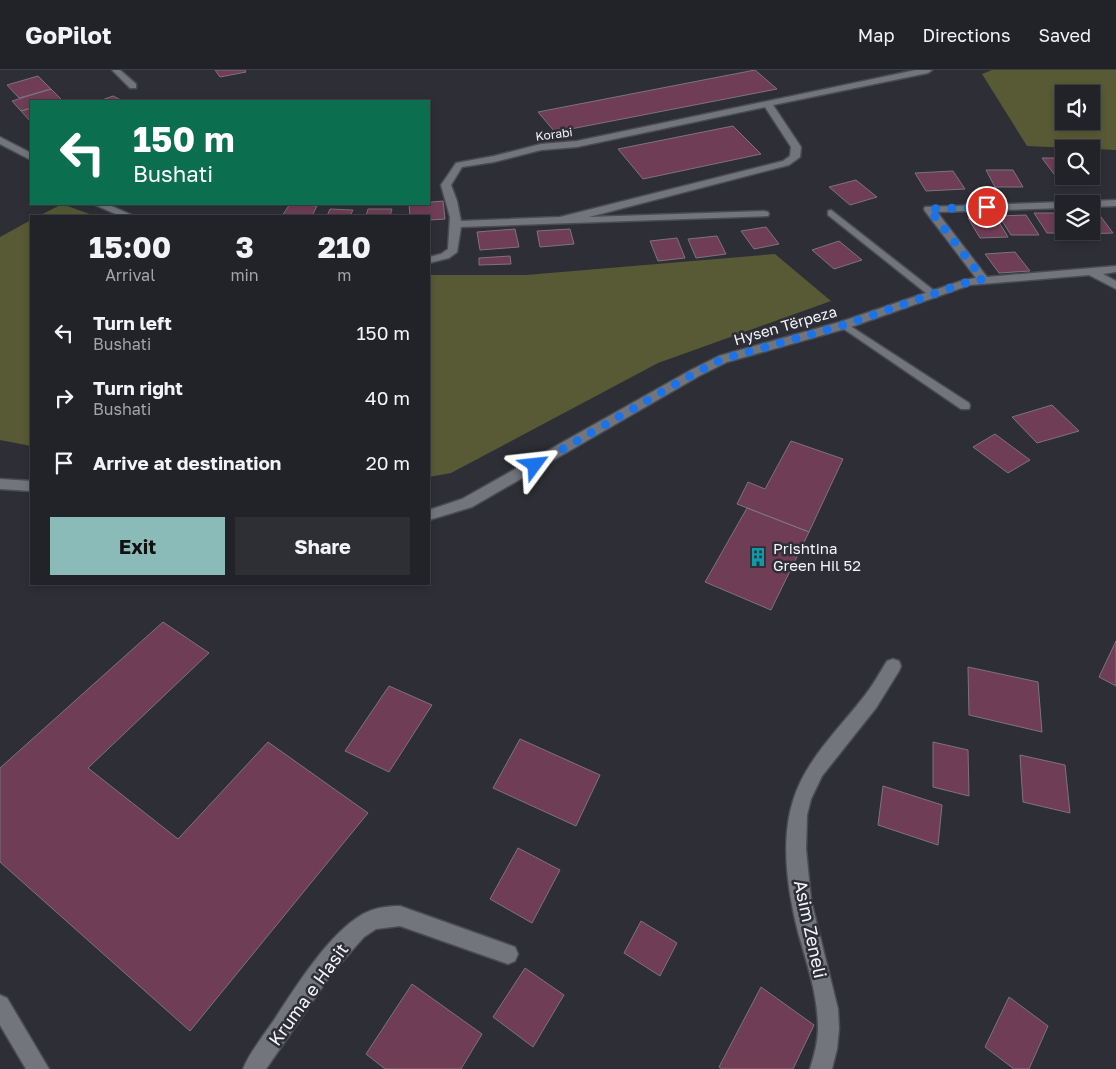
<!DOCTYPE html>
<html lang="en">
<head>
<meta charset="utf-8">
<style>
  :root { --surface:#222328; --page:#2e2f34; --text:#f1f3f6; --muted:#a2a4a8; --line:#3f4045; --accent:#8bbbb9 }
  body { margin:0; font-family:"Golos Text",sans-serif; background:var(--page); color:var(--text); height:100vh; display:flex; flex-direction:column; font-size:19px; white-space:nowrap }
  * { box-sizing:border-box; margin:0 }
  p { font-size:16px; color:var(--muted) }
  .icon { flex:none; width:28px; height:28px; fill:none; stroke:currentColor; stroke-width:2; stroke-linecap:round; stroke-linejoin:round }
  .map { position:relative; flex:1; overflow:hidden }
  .sheet { position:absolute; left:30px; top:145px; width:400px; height:370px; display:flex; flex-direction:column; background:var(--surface); border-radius:0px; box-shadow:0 2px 8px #0003,0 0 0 1px var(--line) }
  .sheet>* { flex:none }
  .top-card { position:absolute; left:30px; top:30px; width:400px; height:105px; border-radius:0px; box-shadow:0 2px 8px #0003,0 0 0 1px var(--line); background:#0b6e4f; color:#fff; overflow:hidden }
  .fabs { position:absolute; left:1055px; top:15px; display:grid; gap:10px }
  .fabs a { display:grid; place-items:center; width:45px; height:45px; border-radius:0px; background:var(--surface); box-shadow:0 2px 8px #0003,0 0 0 1px var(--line); font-size:25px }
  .pin { position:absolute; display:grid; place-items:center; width:42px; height:42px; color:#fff; margin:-21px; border:2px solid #fff; border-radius:50%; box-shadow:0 1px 5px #0007 }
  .me { position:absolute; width:55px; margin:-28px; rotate:60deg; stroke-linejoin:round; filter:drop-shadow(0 0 4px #0008) }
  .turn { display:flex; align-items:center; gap:18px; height:105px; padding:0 20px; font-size:22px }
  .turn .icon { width:65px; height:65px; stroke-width:2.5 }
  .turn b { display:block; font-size:35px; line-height:42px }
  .eta { display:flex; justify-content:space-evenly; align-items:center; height:85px; text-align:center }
  .eta b { font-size:30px; font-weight:700; line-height:35px }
  .button { display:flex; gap:10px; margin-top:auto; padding:10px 20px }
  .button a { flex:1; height:58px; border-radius:0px; background:var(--accent); color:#111; font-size:20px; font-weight:700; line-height:58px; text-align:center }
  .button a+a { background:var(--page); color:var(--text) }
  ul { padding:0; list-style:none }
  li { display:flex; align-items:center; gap:15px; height:65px; padding:0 20px }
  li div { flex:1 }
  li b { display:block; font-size:19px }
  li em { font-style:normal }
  header { display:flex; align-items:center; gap:30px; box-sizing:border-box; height:70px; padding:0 25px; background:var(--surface); border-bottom:1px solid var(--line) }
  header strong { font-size:24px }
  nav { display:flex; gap:28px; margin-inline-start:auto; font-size:18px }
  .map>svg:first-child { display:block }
</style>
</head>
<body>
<header>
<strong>GoPilot</strong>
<nav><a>Map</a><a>Directions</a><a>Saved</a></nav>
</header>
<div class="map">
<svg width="1116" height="999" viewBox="0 0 1116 999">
  <rect width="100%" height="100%" fill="#2e2f36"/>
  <path fill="#575a34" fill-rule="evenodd" d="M 992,0 L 1116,0 L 1116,80 L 1027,76 L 982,4 ZM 1064,24 L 1091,24 L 1091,51 L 1064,51 Z
    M 62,134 L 95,146 L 39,146 Z
    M 31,150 L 31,376 L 0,370 L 0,167 Z
    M 775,184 L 831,231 L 658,293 L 451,403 L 429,407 L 429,205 L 526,205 Z"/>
  <path fill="#6f3d55" stroke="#7d7478" d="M 215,0 L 245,0 L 246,2 L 220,7 Z
    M 755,0 L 777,19 L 555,62 L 538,42 Z
    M 38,6 L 51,19 L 19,28 L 7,15 Z
    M 51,19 L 61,29 L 53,31 L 31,31 L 31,38 L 21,41 L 12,31 Z
    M 113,26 L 123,31 L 99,31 Z
    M 31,38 L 31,50 L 30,51 L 21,41 Z
    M 733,56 L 761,84 L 643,109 L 618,79 Z
    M 1042,88 L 1064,88 L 1064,103 L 1054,104 Z
    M 986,100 L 1013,100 L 1023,117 L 995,117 Z
    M 953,101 L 965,119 L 926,121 L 915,103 Z
    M 856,110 L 877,127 L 850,135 L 829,117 Z
    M 443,131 L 445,149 L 429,150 L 429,146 L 410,146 L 409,134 Z
    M 290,134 L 291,134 L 317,136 L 312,146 L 282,146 Z
    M 330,139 L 353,140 L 350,146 L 327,146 Z
    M 368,139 L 392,139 L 390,146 L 366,146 Z
    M 1034,143 L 1061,143 L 1064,146 L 1064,161 L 1075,163 L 1047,163 Z
    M 1091,143 L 1098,143 L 1113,163 L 1085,164 L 1083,161 L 1091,161 Z
    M 1026,145 L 1039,165 L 1011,165 L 999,146 Z
    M 996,147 L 1008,167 L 980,168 L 968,148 Z
    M 766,157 L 779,174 L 754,179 L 741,161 Z
    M 515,159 L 519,177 L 480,180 L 477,162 Z
    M 570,159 L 574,174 L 540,177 L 537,161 Z
    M 717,166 L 726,184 L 696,188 L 688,169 Z
    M 677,168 L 685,188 L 658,191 L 650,171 Z
    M 839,171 L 862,190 L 834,199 L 812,180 Z
    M 1015,182 L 1030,201 L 999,203 L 985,184 Z
    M 510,186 L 511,194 L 479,195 L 479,188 Z
    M 1052,335 L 1079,361 L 1037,373 L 1012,347 Z
    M 995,364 L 1030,390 L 1008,403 L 973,377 Z
    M 791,371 L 843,389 L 809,462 L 737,434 L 748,412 L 765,419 Z
    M 747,438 L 809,462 L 771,540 L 705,512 Z
    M 163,552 L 209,583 L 88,698 L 178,769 L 268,672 L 368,743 L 190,961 L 0,792 L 0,698 Z
    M 1116,571 L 1116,616 L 1099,607 Z
    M 968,597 L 1038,612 L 1042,662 L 969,645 Z
    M 389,616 L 432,635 L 389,702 L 345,681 Z
    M 520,669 L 600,705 L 576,756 L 493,718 Z
    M 933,672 L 968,680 L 969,726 L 933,717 Z
    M 1020,685 L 1065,695 L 1070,743 L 1023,732 Z
    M 883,716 L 942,735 L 938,775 L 878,755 Z
    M 518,778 L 560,800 L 532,853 L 490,829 Z
    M 641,851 L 677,873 L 660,906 L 624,883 Z
    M 525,898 L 564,925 L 533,977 L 493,947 Z
    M 412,914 L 482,964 L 461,999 L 385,999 L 366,984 Z
    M 761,917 L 814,955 L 793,999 L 722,999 L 719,997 Z
    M 1009,927 L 1048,956 L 1029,999 L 1014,999 L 985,977 Z"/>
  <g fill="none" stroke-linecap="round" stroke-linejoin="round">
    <g stroke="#4b4c52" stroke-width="3">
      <path id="lane" d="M 112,0 L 120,0 L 136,14 L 136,18 L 130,18 Z
        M 831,140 L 937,223 L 937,227 L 931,227 L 828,145 L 828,141 Z
        M 844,252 L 969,333 L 970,336 L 969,339 L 961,339 L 841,257 L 839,255 Z"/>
    </g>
    <g stroke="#4b4c52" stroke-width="3">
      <path id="street" d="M 916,0 L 932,0 L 928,3 L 773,35 L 801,77 L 800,87 L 789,95 L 589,147 L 764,141 L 768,142 L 769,144 L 768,146 L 461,157 L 457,182 L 449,188 L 429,193 L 429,187 L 441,184 L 448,179 L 450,147 L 441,115 L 456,93 L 494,86 L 541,74 L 577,71 ZM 765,37 L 791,77 L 790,86 L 783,91 L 560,147 L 461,151 L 457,131 L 451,115 L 462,97 L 494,92 L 541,80 L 577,77 Z
        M 0,67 L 31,83 L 31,90 L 0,74 Z
        M 1116,130 L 1116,136 L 1091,137 L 1091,134 L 1086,134 L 1091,131 Z
        M 1064,132 L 1068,134 L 1064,134 L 1064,138 L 937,142 L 987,207 L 1116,196 L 1116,202 L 1103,204 L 1116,211 L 1116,219 L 1089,205 L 970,215 L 848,258 L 727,292 L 699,306 L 472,437 L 429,450 L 429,440 L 462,429 L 691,300 L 719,286 L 840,252 L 964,210 L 976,208 L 925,141 L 924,139 L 925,137 Z
        M 93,134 L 107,134 L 134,146 L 120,146 Z
        M 0,409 L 31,411 L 31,421 L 0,419 Z
        M 893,589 L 899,591 L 901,596 L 899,601 L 876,638 L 822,706 L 811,729 L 807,745 L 806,779 L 811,830 L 838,939 L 839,959 L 837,979 L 832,999 L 810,999 C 814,986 818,972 818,958 C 818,925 807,894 798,862 C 788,822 780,772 793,731 C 805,691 837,661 862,629 C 872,617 879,604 887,591 Z
        M 400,836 L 515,877 L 518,884 L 515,891 L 508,894 L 400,856 L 376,859 L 364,867 L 332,903 L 266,999 L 243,999 C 250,982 263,966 274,950 C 295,918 329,863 363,844 C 374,838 387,836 400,836 Z
        M 0,925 L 7,928 L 49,999 L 26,999 L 0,955 Z"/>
    </g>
    <use href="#lane" fill="#73757d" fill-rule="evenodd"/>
    <use href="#street" fill="#73757d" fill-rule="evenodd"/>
  </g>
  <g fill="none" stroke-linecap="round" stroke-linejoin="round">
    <path stroke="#1a73e8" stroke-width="9" stroke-dasharray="0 16.2" d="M 535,395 L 695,303 L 723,289 L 844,255 L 968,212 L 983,209 L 929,139 L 987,137"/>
  </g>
  <defs>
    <g id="building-bare" transform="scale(1.5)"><path d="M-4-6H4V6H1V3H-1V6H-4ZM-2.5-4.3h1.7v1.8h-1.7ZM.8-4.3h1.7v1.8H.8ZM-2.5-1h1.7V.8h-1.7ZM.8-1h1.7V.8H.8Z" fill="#0f9aa8" stroke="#2e2f36" stroke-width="2.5" paint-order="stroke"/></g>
  </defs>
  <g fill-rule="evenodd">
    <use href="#building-bare" x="758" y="487"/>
  </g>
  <g text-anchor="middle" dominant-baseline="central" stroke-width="5" stroke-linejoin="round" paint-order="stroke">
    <g font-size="12" fill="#f3f5f9" stroke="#2e2f36">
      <text transform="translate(554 64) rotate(-7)">Korabi</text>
    </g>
    <g font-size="15" fill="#f3f5f9" stroke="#2e2f36">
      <text transform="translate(785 255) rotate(-16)">Hysen Tërpeza</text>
    </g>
    <g font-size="15" fill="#f3f5f9" stroke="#2e2f36" text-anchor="start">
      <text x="773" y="478">Prishtina<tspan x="773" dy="17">Green Hil 52</tspan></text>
    </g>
    <g font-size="18" fill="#f3f5f9" stroke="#2e2f36">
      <text transform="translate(811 859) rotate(78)">Asim Zeneli</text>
      <text transform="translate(308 924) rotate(-54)">Kruma e Hasit</text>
    </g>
  </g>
</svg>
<div class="fabs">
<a><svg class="icon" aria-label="sound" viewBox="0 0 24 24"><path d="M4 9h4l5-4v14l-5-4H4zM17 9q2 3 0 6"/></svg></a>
<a><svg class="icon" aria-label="search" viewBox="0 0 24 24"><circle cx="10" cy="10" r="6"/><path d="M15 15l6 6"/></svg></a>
<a><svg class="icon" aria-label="layers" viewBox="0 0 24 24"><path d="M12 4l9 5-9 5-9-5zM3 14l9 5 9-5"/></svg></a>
</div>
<div class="pin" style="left:987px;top:137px;background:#d93025"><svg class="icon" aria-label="arrive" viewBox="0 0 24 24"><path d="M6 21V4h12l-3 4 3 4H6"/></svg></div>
<svg class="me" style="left:535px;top:395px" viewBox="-20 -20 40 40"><path d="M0-17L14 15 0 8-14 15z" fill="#1a73e8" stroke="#fff" stroke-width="4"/></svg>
<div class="top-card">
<div class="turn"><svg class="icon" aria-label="left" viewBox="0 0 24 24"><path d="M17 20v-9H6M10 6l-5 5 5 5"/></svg><div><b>150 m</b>Bushati</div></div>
</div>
<section class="sheet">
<div class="eta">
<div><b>15:00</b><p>Arrival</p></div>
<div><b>3</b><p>min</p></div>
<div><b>210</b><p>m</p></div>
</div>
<ul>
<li><svg class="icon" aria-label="left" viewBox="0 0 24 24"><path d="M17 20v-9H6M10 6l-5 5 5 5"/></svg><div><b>Turn left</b><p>Bushati</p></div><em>150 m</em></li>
<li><svg class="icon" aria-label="right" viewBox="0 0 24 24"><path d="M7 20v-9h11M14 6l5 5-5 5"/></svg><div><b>Turn right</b><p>Bushati</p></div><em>40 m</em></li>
<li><svg class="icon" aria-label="arrive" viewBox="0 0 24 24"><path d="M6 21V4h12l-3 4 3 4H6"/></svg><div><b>Arrive at destination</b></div><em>20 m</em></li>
</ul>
<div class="button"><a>Exit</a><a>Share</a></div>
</section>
</div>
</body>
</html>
